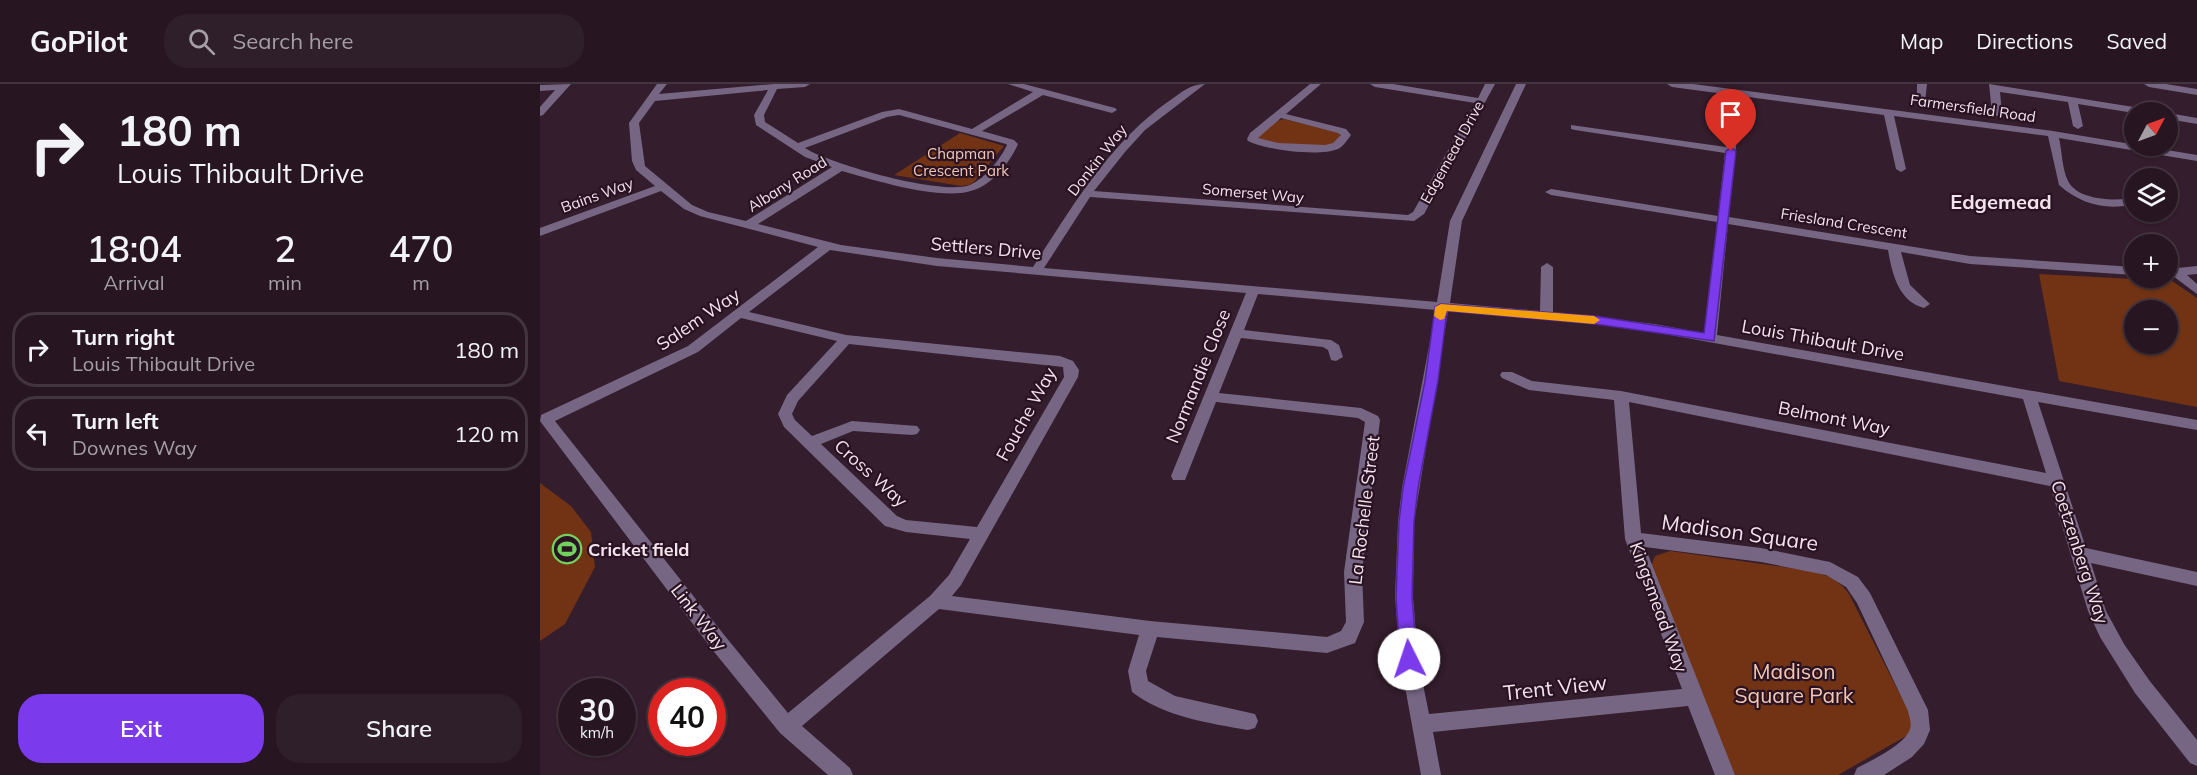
<!DOCTYPE html>
<html lang="en">
<head>
<meta charset="utf-8">
<style>
  :root { --surface:#271621; --page:#2f1f2a; --text:#f1f3f6; --muted:#a49fa5; --line:#43353f; --accent:#7c3aed }
  body { margin:0; font-family:Mulish,sans-serif; background:var(--page); color:var(--text); height:100vh; display:flex; flex-direction:column; font-size:22px; white-space:nowrap }
  * { box-sizing:border-box; margin:0 }
  p { font-size:20px; color:var(--muted) }
  .icon { flex:none; width:33px; height:33px; fill:none; stroke:currentColor; stroke-width:2; stroke-linecap:round; stroke-linejoin:round }
  .map { position:relative; flex:1; overflow:hidden }
  .side { display:flex; flex-direction:column; background:var(--surface); width:540px }
  .side>* { flex:none }
  .top-card { background:#271621; color:var(--text); overflow:hidden }
  .needle { width:39px; rotate:49deg }
  .tools { position:absolute; left:1584px; top:18px; display:grid; gap:12px }
  .tools a { display:grid; place-items:center; width:54px; height:54px; border-radius:50%; background:var(--surface); box-shadow:0 2px 4px #0004,0 0 0 2px var(--line); font-size:30px }
  .speed { position:absolute; left:18px; top:594px; display:flex; gap:12px; font-size:30px; font-weight:700; text-align:center }
  .speed>* { display:grid; place-content:center; width:78px; height:78px; border-radius:50%; background:var(--surface); box-shadow:0 2px 4px #0004,0 0 0 2px var(--line); line-height:1 }
  .speed small { font-size:15px; font-weight:400 }
  .speed .limit { border:9px solid #d22; background:#fff; color:#111 }
  .pin { position:absolute; display:grid; place-items:center; width:51px; height:51px; color:#fff; margin:-62px -26px; border-radius:50% 50% 50% 0; rotate:-45deg; box-shadow:0 0 6px #0007 }
  .pin .icon { rotate:45deg }
  .me { position:absolute; width:66px; margin:-33px; rotate:356deg; stroke-linejoin:round; filter:drop-shadow(0 0 4px #0008) }
  .turn { display:flex; align-items:center; gap:21px; height:126px; padding:0 18px; font-size:27px }
  .turn .icon { width:78px; height:78px; stroke-width:2.5 }
  .turn b { display:block; font-size:42px; line-height:51px }
  .eta { display:flex; justify-content:space-evenly; align-items:center; height:102px; text-align:center }
  .eta b { font-size:36px; font-weight:600; line-height:42px }
  .primary-button { display:flex; gap:12px; margin-top:auto; padding:12px 18px }
  .primary-button a { flex:1; height:69px; border-radius:24px; background:var(--accent); color:#fff; font-size:24px; font-weight:600; line-height:69px; text-align:center }
  .primary-button a+a { background:var(--page); color:var(--text) }
  ul { padding:0; list-style:none }
  li { display:flex; align-items:center; gap:18px; height:75px; margin:0 12px 9px; padding:0 6px; border:3px solid var(--line); border-radius:24px }
  li div { flex:1 }
  li b { display:block; font-size:22px }
  li em { font-style:normal }
  header { display:flex; align-items:center; gap:36px; box-sizing:border-box; height:84px; padding:0 30px; background:var(--surface); border-bottom:2px solid var(--line) }
  header strong { font-size:28px }
  nav { display:flex; gap:33px; margin-inline-start:auto; font-size:21px }
  .search { width:420px; height:54px; background:var(--page); display:flex; align-items:center; gap:15px; box-sizing:border-box; padding:0 21px; border-radius:24px; color:var(--muted); font-size:22px }
  main { display:flex; flex:1; min-height:0 }
  .map>svg:first-child { display:block }
</style>
</head>
<body>
<header>
<strong>GoPilot</strong>
<div class="search"><svg class="icon" aria-label="search" viewBox="0 0 24 24"><circle cx="10" cy="10" r="6"/><path d="M15 15l6 6"/></svg>Search here</div>
<nav><a>Map</a><a>Directions</a><a>Saved</a></nav>
</header>
<main>
<section class="side">
<div class="top-card">
<div class="turn"><svg class="icon" aria-label="right" viewBox="0 0 24 24"><path d="M7 20v-9h11M14 6l5 5-5 5"/></svg><div><b>180 m</b>Louis Thibault Drive</div></div>
</div>
<div class="eta">
<div><b>18:04</b><p>Arrival</p></div>
<div><b>2</b><p>min</p></div>
<div><b>470</b><p>m</p></div>
</div>
<ul>
<li><svg class="icon" aria-label="right" viewBox="0 0 24 24"><path d="M7 20v-9h11M14 6l5 5-5 5"/></svg><div><b>Turn right</b><p>Louis Thibault Drive</p></div><em>180 m</em></li>
<li><svg class="icon" aria-label="left" viewBox="0 0 24 24"><path d="M17 20v-9H6M10 6l-5 5 5 5"/></svg><div><b>Turn left</b><p>Downes Way</p></div><em>120 m</em></li>
</ul>
<div class="primary-button"><a>Exit</a><a>Share</a></div>
</section>
<div class="map">
<svg width="1657" height="691" viewBox="0 0 1657 691">
  <rect width="100%" height="100%" fill="#341d2c"/>
  <path fill="#713314" fill-rule="evenodd" d="M 744,35 L 800,49 L 800,52 C 796,58 792,61 785,62 C 770,65 733,60 719,55 L 718,52 L 736,37 Z
    M 420,49 L 464,62 L 434,98 L 429,101 L 421,102 L 354,91 Z
    M 1499,190 L 1632,197 L 1657,214 L 1657,323 L 1519,297 ZM 1594,226 L 1628,226 L 1628,260 L 1594,260 Z
    M 0,399 L 31,422 L 51,448 L 55,483 L 25,540 L 0,557 Z
    M 1130,467 L 1271,487 C 1287,491 1300,496 1309,510 L 1371,632 L 1372,639 L 1368,651 L 1298,691 L 1194,691 L 1111,482 L 1115,472 Z"/>
  <g fill="none" stroke-linecap="round" stroke-linejoin="round">
    <path fill="#766684" fill-rule="evenodd" d="M 31,0 L 3,31 L 0,32 L 0,23 L 15,6 L 0,7 L 0,1 Z
      M 117,0 L 127,0 L 119,10 L 234,0 L 270,0 L 265,3 L 237,5 L 224,31 L 225,38 L 258,59 L 342,28 L 359,25 L 432,45 L 493,8 L 468,0 L 484,0 L 575,24 L 577,26 L 572,29 L 503,11 L 442,47 L 474,56 L 478,60 C 470,78 453,100 434,106 C 403,118 334,96 302,87 L 218,140 L 301,161 L 397,174 L 493,183 C 532,123 569,59 629,17 C 641,9 650,0 665,0 L 605,46 L 585,68 L 554,107 L 868,131 L 873,128 L 935,19 L 835,3 L 830,0 L 853,0 L 938,14 L 945,0 L 955,0 L 884,130 L 874,137 L 550,113 L 504,184 L 897,218 L 910,137 L 976,0 L 986,0 L 922,137 L 910,219 L 1000,227 L 1001,183 L 1007,179 L 1013,183 L 1013,228 L 1114,240 L 1164,249 L 1177,138 L 1011,111 L 1005,108 L 1011,105 L 1178,132 L 1185,69 L 1035,46 L 1031,45 L 1031,41 L 1186,63 L 1192,11 L 1132,3 L 1127,0 L 1153,0 L 1513,47 L 1657,71 L 1657,77 L 1519,54 C 1522,67 1522,85 1528,97 C 1538,117 1576,117 1594,114 L 1594,120 C 1567,127 1540,120 1519,101 L 1508,52 L 1354,32 L 1366,85 L 1361,88 L 1356,85 L 1344,31 L 1201,12 L 1189,133 L 1430,172 L 1594,183 L 1594,191 L 1430,180 L 1361,168 L 1370,201 L 1390,220 L 1384,224 C 1358,217 1352,189 1348,166 L 1188,140 L 1177,251 L 1657,336 L 1657,346 L 1498,318 L 1546,464 L 1657,488 L 1657,502 L 1551,479 L 1566,527 L 1584,560 L 1609,596 L 1657,656 L 1657,682 L 1650,679 L 1595,609 L 1560,553 L 1548,527 L 1510,402 L 1089,318 L 1101,449 L 1221,464 L 1290,478 L 1318,493 L 1330,509 L 1388,626 L 1390,646 L 1384,660 L 1372,673 L 1344,691 L 1314,691 L 1317,684 C 1330,677 1365,661 1370,645 C 1372,640 1369,632 1368,627 L 1317,519 L 1306,503 L 1286,491 L 1221,478 L 1105,463 L 1195,691 L 1175,691 L 1148,622 L 893,648 L 901,691 L 881,691 L 860,575 L 855,513 L 858,438 L 862,404 L 896,226 L 718,210 L 704,246 L 791,256 L 799,261 L 803,273 L 796,277 L 791,276 L 788,266 L 783,263 L 701,254 L 679,309 L 821,324 L 838,332 L 840,336 L 822,488 L 824,538 L 815,559 L 787,569 L 617,553 L 606,587 L 608,597 L 635,612 L 715,630 L 718,637 L 715,644 L 708,646 C 668,639 625,633 592,608 L 588,587 L 599,551 L 399,525 L 262,642 L 310,684 L 313,691 L 288,691 L 240,649 L 171,564 L 0,337 L 1,331 L 148,262 L 278,163 L 160,132 L 144,125 L 121,107 L 0,152 L 0,144 L 115,102 L 96,86 L 92,77 L 89,39 ZM 228,6 L 214,31 L 216,41 L 265,73 L 292,83 L 206,137 L 168,128 L 152,121 L 105,82 L 99,39 L 115,17 ZM 359,31 L 466,60 L 467,61 C 460,76 445,94 430,101 C 402,112 290,80 265,64 L 347,33 ZM 290,166 L 397,182 L 706,209 L 631,392 L 633,396 L 645,396 L 676,318 L 818,334 L 825,338 L 804,488 L 806,538 L 801,547 L 787,553 L 610,537 L 412,512 L 421,501 L 538,293 L 539,286 L 533,277 L 520,272 L 306,251 L 209,228 ZM 908,227 L 1055,240 L 1114,248 L 1483,315 L 1506,389 L 1081,307 L 992,297 L 972,288 L 962,288 L 960,291 L 962,294 L 989,306 L 1074,316 L 1085,455 L 1142,605 L 889,630 L 878,575 L 873,513 L 874,438 ZM 201,234 L 297,257 L 247,311 L 238,330 L 244,343 L 345,442 L 366,448 L 430,455 L 409,491 L 390,512 L 248,629 L 185,552 L 15,337 L 158,268 ZM 309,260 L 523,283 L 524,293 L 437,443 L 366,436 L 357,432 L 281,360 L 313,347 L 372,351 L 377,350 L 380,346 L 377,342 L 312,337 L 272,352 L 255,336 L 252,330 L 258,317 Z
      M 770,0 L 781,0 L 746,30 L 806,45 L 811,51 C 807,56 804,62 798,65 C 779,73 726,66 708,57 L 707,55 L 710,49 ZM 741,34 L 798,49 L 801,51 L 793,59 L 785,61 L 738,59 L 718,54 Z
      M 1377,0 L 1387,0 L 1385,18 L 1377,16 Z
      M 1449,0 L 1606,25 L 1611,28 L 1594,29 L 1538,20 L 1543,42 L 1538,45 L 1533,42 L 1528,18 L 1460,8 L 1462,29 L 1457,32 L 1452,29 Z
      M 1604,0 L 1626,0 L 1657,5 L 1657,11 L 1609,3 Z
      M 1628,29 L 1657,34 L 1657,40 L 1628,35 Z
      M 1657,182 L 1657,190 L 1647,191 L 1657,200 L 1657,210 L 1633,192 L 1628,193 L 1628,185 Z"/>
  </g>
  <path fill="#7c3aed" stroke="#51269a" stroke-width="1.5" d="M 1191,64 L 1196,67 L 1174,257 L 1055,240 L 907,227 L 898,297 L 878,404 L 874,438 L 872,513 L 877,575 L 875,581 L 869,583 L 863,581 L 860,575 L 856,513 L 859,438 L 863,404 L 885,297 L 895,223 L 901,220 L 1055,232 L 1164,249 L 1186,67 Z"/>
  <path fill="#f59e0b" d="M 901,220 L 1054,232 L 1060,236 L 1054,240 L 907,227 L 904,235 L 900,236 L 894,232 L 895,223 Z"/>
  <defs>
    <g id="stadium-ring" transform="scale(1.5)"><circle r="9.5" fill="#291322" stroke="#73d25d" stroke-width="1.5"/><path d="M0-5a6.5 5 0 1 0 0 10a6.5 5 0 1 0 0-10ZM-3.5-1.8h7v3.6h-7Z" fill="#73d25d"/></g>
  </defs>
  <g fill-rule="evenodd">
    <use href="#stadium-ring" x="27" y="465"/>
  </g>
  <g text-anchor="middle" dominant-baseline="central" stroke-width="4.5" stroke-linejoin="round" paint-order="stroke">
    <g font-size="15" fill="#f3e3ec" stroke="#291322">
      <text transform="translate(1433 24) rotate(8)">Farmersfield Road</text>
      <text transform="translate(912 68) rotate(-61)">Edgemead Drive</text>
      <text transform="translate(557 76) rotate(-52)">Donkin Way</text>
      <text transform="translate(247 100) rotate(-32)">Albany Road</text>
      <text transform="translate(713 109) rotate(5)">Somerset Way</text>
      <text transform="translate(57 111) rotate(-20)">Bains Way</text>
      <text transform="translate(1304 139) rotate(9)">Friesland Crescent</text>
    </g>
    <g font-size="15" fill="#f2c7b4" stroke="#291322">
      <text x="421" y="69">Chapman<tspan x="421" dy="17">Crescent Park</tspan></text>
    </g>
    <g font-size="18" fill="#f3e3ec" stroke="#291322">
      <text transform="translate(446 164) rotate(5)">Settlers Drive</text>
      <text transform="translate(158 235) rotate(-34)">Salem Way</text>
      <text transform="translate(1283 256) rotate(10)">Louis Thibault Drive</text>
      <text transform="translate(658 292) rotate(-68)">Normandie Close</text>
      <text transform="translate(486 330) rotate(-61)">Fouche Way</text>
      <text transform="translate(1294 334) rotate(11)">Belmont Way</text>
      <text transform="translate(331 389) rotate(42)">Cross Way</text>
      <text transform="translate(824 426) rotate(-83)">La Rochelle Street</text>
      <text transform="translate(1540 468) rotate(72)">Coetzenberg Way</text>
      <text transform="translate(1119 523) rotate(70)">Kingsmead Way</text>
      <text transform="translate(159 533) rotate(52)">Link Way</text>
    </g>
    <g font-size="18" font-weight="bold" fill="#f3e3ec" stroke="#291322" text-anchor="start">
      <text x="48" y="465">Cricket field</text>
    </g>
    <g font-size="20" font-weight="bold" fill="#f3e3ec" stroke="#291322">
      <text x="1461" y="117">Edgemead</text>
    </g>
    <g font-size="21" fill="#f3e3ec" stroke="#291322">
      <text transform="translate(1200 448) rotate(8)">Madison Square</text>
      <text transform="translate(1015 603) rotate(-6)">Trent View</text>
    </g>
    <g font-size="21" fill="#f2c7b4" stroke="#291322">
      <text x="1254" y="587">Madison<tspan x="1254" dy="24">Square Park</tspan></text>
    </g>
  </g>
</svg>
<div class="tools">
<a><svg class="needle" viewBox="-14 -14 28 28"><path d="M0-13l5 13h-10z" fill="#e53935"/><path d="M0 13l5-13h-10z" fill="#a49fa5"/></svg></a>
<a><svg class="icon" aria-label="layers" viewBox="0 0 24 24"><path d="M12 4l9 5-9 5-9-5zM3 14l9 5 9-5"/></svg></a>
<a>+</a>
<a>−</a>
</div>
<div class="speed"><div>30<small>km/h</small></div><div class="limit">40</div></div>
<div class="pin" style="left:1191px;top:67px;background:#d93025"><svg class="icon" aria-label="arrive" viewBox="0 0 24 24"><path d="M6 21V4h12l-3 4 3 4H6"/></svg></div>
<svg class="me" style="left:869px;top:575px" viewBox="-20 -20 40 40"><circle r="19" fill="#fff"/><path d="M0-13L10 11 0 6-10 11z" fill="#7c3aed"/></svg>
</div>
</main>
</body>
</html>
